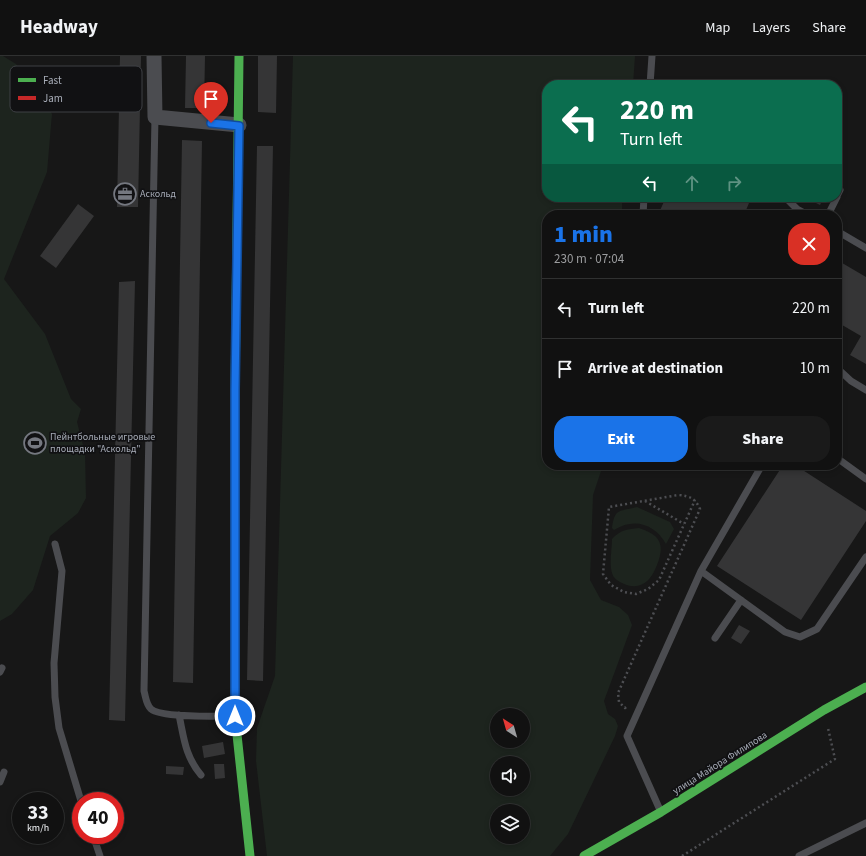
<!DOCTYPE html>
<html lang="en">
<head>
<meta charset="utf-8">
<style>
  :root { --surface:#111; --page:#1a1a1a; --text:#f1f3f6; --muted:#9c9d9f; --line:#303131; --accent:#1a73e8 }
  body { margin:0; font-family:"Source Sans 3",sans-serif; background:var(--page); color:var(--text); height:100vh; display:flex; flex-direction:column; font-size:15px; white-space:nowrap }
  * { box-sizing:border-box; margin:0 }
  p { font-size:13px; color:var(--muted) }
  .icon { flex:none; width:22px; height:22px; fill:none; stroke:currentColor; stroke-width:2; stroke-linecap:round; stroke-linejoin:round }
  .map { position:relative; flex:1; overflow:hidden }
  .details { position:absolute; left:542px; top:154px; width:300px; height:260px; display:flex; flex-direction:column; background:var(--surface); border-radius:16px; box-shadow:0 2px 6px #0003,0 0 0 1px var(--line) }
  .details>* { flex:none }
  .guide { position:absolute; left:542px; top:24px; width:300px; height:122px; border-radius:16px; box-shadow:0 2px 6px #0003,0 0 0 1px var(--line); background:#0b6e4f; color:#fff; overflow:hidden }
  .needle { width:26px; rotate:323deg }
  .buttons { position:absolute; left:490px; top:652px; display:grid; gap:8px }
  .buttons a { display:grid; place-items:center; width:40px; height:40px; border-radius:50%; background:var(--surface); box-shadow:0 2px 6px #0003,0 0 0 1px var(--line); font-size:20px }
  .speed { position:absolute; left:12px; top:736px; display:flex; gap:8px; font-size:20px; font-weight:700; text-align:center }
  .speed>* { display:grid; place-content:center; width:52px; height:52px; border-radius:50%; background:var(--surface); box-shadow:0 2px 6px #0003,0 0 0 1px var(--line); line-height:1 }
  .speed small { font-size:10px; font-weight:400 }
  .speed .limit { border:6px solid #d22; background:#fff; color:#111 }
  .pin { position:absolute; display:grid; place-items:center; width:34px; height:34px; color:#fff; margin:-41px -17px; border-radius:50% 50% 50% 0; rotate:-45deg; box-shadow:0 0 4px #0007 }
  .pin .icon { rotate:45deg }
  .me { position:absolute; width:44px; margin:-22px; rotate:0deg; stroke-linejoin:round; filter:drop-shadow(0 0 3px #0008) }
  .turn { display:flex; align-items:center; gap:14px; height:84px; padding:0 12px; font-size:18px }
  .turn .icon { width:52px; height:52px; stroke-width:2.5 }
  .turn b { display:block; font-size:28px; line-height:34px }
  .lanes { display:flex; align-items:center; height:38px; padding:0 12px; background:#0003; justify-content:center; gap:20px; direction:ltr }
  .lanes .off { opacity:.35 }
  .round { display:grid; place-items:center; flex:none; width:42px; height:42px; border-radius:16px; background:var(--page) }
  .overview { display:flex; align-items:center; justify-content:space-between; height:68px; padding:0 12px }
  h1 { font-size:24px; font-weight:800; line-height:30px; color:var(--accent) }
  .button { display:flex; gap:8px; margin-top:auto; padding:8px 12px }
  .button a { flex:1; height:46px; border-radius:16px; background:var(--accent); color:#fff; font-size:16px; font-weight:800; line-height:46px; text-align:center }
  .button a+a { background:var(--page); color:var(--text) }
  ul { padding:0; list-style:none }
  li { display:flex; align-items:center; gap:12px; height:60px; padding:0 12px; border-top:1px solid var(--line) }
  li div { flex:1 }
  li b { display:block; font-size:15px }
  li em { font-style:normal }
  header { display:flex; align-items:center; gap:24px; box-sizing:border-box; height:56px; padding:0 20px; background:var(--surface); border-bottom:1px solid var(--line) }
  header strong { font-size:19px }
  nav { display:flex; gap:22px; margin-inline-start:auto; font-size:14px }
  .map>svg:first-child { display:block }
</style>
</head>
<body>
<header>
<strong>Headway</strong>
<nav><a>Map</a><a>Layers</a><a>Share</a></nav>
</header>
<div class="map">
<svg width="866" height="800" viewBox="0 0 866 800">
  <rect width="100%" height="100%" fill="#171717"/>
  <path fill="#1d241e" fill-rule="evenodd" d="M 0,0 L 3,0 L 16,8 L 52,58 L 47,116 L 4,223 L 45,278 L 71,343 L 81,353 L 77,366 L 85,397 L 86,442 L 78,457 L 50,480 L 33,534 L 12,558 L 0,565 Z
    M 293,0 L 635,0 L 633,29 L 547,29 L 547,141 L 622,141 L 622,159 L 547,159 L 547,409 L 603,409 L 593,439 L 590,524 L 601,544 L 619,551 L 628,559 L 632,569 L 604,645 L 608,658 L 615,663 L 618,670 L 615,680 L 568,778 L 550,800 L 267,800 L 256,705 L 257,672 L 275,620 ZM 497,659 L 523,659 L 523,685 L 497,685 ZM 497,707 L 523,707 L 523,733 L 497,733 ZM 497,755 L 523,755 L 523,781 L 497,781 Z
    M 637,451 L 670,466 L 674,473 L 666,488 C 655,468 634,461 614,474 L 612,472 C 615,452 618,456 637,451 Z
    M 639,472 C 661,479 665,489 657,509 C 651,525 640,536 622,527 C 618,525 613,522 612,517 C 609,507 612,493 612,483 C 620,474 628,473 639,472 Z"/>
  <path fill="#353536" d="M 120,0 L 141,0 L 138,151 L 117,151 Z
    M 186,0 L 205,0 L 204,52 L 185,52 Z
    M 258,0 L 277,0 L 276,57 L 258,56 Z
    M 182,84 L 202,85 L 193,627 L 173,626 Z
    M 257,90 L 273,90 L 263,625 L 247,624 Z
    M 666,141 L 736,141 L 749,147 L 744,159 L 658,159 Z
    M 804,141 L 824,141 L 820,149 Z
    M 78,148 L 94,160 L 56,212 L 40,200 Z
    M 837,204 L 866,221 L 866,308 L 850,299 L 861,280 L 837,266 Z
    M 135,225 L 125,665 L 109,664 L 119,226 Z
    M 783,409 L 795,409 L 866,455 L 866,465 L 801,564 L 717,510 Z
    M 739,569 L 750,575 L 741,588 L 731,582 Z
    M 223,686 L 225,698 L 204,702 L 202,690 Z
    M 214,708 L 224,708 L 225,722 L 215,723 Z
    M 166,710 L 184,711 L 183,719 L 166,718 Z"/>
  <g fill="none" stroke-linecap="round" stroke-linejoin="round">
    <path stroke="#4d4e52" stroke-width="2.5" stroke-dasharray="2 3" stroke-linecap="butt" d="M 645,445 L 684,468
      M 626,651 L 625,652 L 619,646 L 618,637 L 700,453 C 695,442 690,440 678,439 L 609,451 L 603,518 L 611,529 L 624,536 L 636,538 L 648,533 L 659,524 L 695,444
      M 682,800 L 835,703 L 828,672"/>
    <path stroke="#4b4c50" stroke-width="7" d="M 650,29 L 652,0
      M 155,61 L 144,635 C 146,642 146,648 151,653 C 161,662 217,660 232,660
      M 837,140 L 840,134
      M 785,141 L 797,153 L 808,159
      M 643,159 L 644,141
      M 828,159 L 837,141
      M 837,175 L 866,192
      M 837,312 L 851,325 L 866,334
      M 837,402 L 866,423
      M 55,488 L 62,515 L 54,607 L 55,641 L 59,672 L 81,745
      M 701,515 L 785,576 L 800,581 L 817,573 L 866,501
      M 715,582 L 741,544
      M 0,616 L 2,612
      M 179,659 C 184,682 185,700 201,719
      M 0,726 L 4,716
      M 660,754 L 627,680 L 701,515 L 762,409
      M 93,779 L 100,800
      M 799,800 L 866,767"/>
    <path stroke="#4b4c50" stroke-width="15" d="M 154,0 L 155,61 L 239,69"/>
    <path stroke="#4caf50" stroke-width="9" d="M 235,340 L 239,0
      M 235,508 L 235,660 L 250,800
      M 584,800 L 661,756 L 824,654 L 866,631"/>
    <path stroke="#c62828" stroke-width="9" d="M 235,340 L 235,508"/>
  </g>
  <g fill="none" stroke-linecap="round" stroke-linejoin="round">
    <g stroke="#114b97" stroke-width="10">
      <path id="route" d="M 211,67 L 239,70 L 235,334 L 235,660"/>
    </g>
    <use href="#route" stroke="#1a73e8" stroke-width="7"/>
  </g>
  <defs>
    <g id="office-ring" transform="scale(1.15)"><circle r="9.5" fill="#111113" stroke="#757880" stroke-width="1.5"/><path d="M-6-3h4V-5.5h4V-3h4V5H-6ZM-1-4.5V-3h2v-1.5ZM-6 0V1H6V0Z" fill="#757880"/></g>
    <g id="stadium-ring" transform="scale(1.15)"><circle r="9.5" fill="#111113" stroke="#757880" stroke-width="1.5"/><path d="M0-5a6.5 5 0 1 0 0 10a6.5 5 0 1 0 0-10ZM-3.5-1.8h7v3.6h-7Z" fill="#757880"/></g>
  </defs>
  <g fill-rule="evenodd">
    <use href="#office-ring" x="125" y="138"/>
    <use href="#stadium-ring" x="35" y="387"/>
  </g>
  <g text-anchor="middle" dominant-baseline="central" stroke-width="3.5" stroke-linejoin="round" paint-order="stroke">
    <g font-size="10" fill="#a8adb8" stroke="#111113" text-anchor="start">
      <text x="140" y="138">Аскольд</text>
      <text x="50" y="381">Пейнтбольные игровые<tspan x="50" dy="12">площадки "Аскольд"</tspan></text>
    </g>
    <g font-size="10" fill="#a8adb8" stroke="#111113">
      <text transform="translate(720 707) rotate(-32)">улица Майора Филипова</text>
    </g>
  </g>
  <rect x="10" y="10" width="132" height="46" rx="6" fill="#111113" stroke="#3e4045" stroke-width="1"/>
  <rect x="18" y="22" width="18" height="4" fill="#4caf50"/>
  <rect x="18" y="40" width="18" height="4" fill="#c62828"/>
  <g font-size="11" fill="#a8adb8">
    <text x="43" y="28">Fast</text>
    <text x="43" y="46">Jam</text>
  </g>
</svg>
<div class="buttons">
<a><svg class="needle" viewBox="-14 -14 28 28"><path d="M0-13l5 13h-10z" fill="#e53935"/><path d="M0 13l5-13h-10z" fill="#9c9d9f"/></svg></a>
<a><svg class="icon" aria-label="sound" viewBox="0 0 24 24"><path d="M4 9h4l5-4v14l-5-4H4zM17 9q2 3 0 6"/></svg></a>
<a><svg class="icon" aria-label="layers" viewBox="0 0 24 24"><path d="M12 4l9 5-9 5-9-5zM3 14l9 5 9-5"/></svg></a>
</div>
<div class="speed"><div>33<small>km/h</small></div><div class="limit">40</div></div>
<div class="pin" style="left:211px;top:67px;background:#d93025"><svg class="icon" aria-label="arrive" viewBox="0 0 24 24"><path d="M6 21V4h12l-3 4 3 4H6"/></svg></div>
<svg class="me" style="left:235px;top:660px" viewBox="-20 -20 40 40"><circle r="17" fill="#1a73e8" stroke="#fff" stroke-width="3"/><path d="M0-11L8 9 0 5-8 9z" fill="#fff"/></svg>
<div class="guide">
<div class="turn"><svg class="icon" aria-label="left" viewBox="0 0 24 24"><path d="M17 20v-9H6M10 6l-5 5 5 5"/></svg><div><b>220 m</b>Turn left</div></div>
<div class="lanes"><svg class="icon" aria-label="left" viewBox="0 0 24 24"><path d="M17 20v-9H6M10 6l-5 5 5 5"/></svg><svg class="icon off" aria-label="ahead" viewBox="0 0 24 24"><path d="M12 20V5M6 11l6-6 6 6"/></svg><svg class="icon off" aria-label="right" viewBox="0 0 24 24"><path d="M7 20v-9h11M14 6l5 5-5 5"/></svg></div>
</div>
<section class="details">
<div class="overview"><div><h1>1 min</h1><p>230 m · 07:04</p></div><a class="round" style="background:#d93025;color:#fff"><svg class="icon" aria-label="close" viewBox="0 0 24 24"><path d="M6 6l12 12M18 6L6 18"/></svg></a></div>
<ul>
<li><svg class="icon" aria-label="left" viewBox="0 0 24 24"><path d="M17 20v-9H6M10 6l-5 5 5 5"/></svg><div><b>Turn left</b></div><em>220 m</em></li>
<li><svg class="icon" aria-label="arrive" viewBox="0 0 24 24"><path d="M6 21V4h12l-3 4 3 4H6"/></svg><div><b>Arrive at destination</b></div><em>10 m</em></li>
</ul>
<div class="button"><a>Exit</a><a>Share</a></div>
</section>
</div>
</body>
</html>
